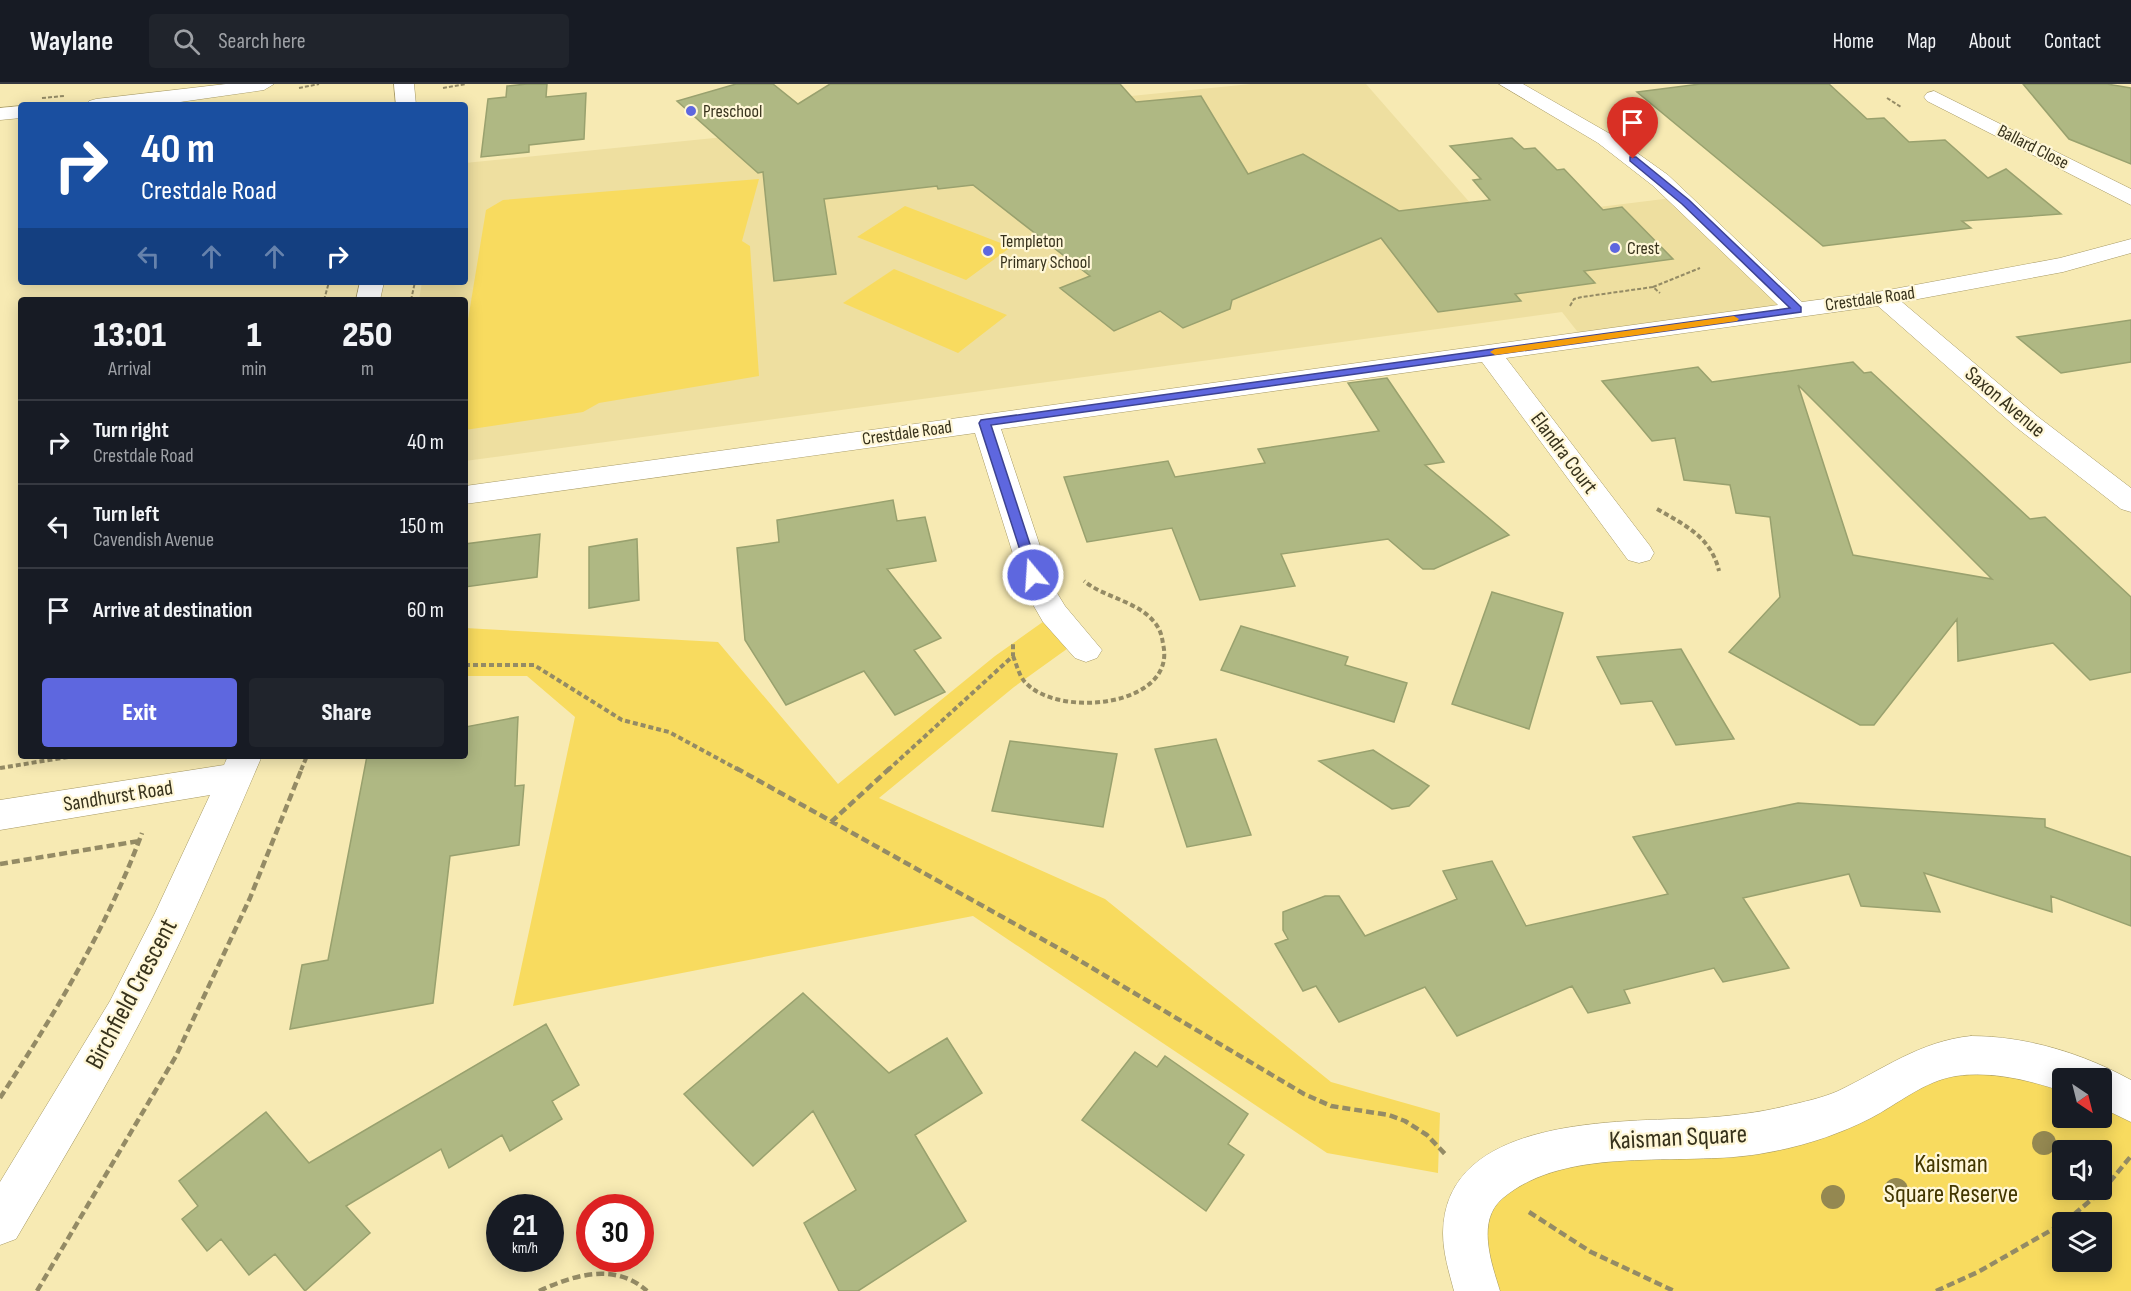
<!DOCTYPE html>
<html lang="en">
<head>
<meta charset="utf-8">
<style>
  :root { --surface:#171b24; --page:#20242c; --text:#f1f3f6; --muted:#9ea1a6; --line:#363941; --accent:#5e67df }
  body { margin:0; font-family:"Sofia Sans Condensed",sans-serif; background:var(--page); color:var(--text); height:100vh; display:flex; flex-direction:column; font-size:22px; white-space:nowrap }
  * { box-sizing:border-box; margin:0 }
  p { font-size:20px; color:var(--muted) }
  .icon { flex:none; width:33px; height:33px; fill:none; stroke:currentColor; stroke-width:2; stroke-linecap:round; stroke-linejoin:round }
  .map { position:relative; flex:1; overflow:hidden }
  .details { position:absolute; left:18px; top:213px; width:450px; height:462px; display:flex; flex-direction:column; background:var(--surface); border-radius:6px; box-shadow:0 3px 15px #0003 }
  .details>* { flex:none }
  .hud { position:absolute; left:18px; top:18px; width:450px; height:183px; border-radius:6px; box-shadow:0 3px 15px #0003; background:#1a4fa0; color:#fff; overflow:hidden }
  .needle { width:39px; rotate:145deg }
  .buttons { position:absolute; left:2052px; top:984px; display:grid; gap:12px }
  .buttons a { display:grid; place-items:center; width:60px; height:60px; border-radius:6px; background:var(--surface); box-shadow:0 3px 15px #0003; font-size:30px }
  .speed { position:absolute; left:486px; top:1110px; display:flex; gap:12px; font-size:30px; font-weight:700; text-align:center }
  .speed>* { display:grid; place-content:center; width:78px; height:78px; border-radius:50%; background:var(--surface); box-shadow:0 3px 15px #0003; line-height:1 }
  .speed small { font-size:15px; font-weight:400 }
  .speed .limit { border:9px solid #d22; background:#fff; color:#111 }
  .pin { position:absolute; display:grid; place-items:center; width:51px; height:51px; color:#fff; margin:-62px -26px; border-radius:50% 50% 50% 0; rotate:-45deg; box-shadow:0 0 6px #0007 }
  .pin .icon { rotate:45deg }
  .me { position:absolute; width:66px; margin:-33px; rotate:342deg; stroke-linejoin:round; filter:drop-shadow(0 0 4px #0008) }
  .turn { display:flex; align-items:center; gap:21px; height:126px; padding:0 24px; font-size:27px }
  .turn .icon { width:78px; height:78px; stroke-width:2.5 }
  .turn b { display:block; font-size:42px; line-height:51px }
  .lanes { display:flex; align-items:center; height:57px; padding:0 24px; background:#0003; justify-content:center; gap:30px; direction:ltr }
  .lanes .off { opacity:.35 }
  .eta { display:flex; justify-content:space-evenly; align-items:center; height:102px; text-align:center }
  .eta b { font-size:36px; font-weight:800; line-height:42px }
  .cta { display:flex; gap:12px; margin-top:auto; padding:12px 24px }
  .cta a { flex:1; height:69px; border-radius:6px; background:var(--accent); color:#fff; font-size:24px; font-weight:800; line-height:69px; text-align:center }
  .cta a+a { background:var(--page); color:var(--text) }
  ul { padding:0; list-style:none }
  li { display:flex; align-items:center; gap:18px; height:84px; padding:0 24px; border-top:2px solid var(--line) }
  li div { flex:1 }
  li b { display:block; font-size:22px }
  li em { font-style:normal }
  header { display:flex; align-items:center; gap:36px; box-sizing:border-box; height:84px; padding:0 30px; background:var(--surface); border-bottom:2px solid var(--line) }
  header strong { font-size:28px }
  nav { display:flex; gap:33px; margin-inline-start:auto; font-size:21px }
  .search { width:420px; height:54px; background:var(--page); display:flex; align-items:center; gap:15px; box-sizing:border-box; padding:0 21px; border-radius:6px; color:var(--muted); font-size:22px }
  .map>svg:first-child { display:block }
</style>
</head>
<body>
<header>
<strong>Waylane</strong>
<div class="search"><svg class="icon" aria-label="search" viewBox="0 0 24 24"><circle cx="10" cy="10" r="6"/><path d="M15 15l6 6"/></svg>Search here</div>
<nav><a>Home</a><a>Map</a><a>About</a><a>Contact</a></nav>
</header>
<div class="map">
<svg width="2131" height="1207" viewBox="0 0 2131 1207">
  <rect width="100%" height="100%" fill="#f7eab3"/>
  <path fill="#eedfa0" d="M 1251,0 L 1366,0 L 1486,137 L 1680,113 L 1797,226 L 1584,256 L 1562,228 L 465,377 L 465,216 L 419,216 L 422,198 L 465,198 L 465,79 Z"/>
  <path fill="#f8db5f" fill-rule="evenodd" d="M 759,95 L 742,157 L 750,162 L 759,292 L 599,319 L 583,328 L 465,346 L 465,254 L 486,126 L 503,116 Z
    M 905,122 L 1011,163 L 966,196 L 857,153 Z
    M 894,185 L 1007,231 L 958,269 L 843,219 Z
    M 1054,530 L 1078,557 L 1014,603 L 879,714 L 1105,815 L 1331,998 L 1440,1029 L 1438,1089 L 1327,1069 L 973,832 L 513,922 L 575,633 L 527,592 L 465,592 L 465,544 L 718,558 L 838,700 L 995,572 Z
    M 1928,982 L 2059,986 L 2083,994 L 2062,994 L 2062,1034 L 2102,1034 L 2102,1002 L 2124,1013 L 2131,1007 L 2131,1207 L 1477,1207 L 1487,1098 L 1682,1057 ZM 2062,1066 L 2102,1066 L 2102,1106 L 2062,1106 ZM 2062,1138 L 2102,1138 L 2102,1178 L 2062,1178 Z"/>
  <path fill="#afb883" stroke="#99a16e" stroke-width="1.5" fill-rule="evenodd" d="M 527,0 L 547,0 L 546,13 L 586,9 L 584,55 L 529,61 L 529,68 L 481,73 L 488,15 L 506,13 L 507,2 Z
    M 736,0 L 773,0 L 798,20 L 830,0 L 1120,0 L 1136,18 L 1201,12 L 1248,90 L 1303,70 L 1399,127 L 1490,116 L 1473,96 L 1481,95 L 1450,62 L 1512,54 L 1524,65 L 1535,64 L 1557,86 L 1564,85 L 1603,126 L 1622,123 L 1673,175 L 1584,187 L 1595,199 L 1515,210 L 1521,217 L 1438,228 L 1381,154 L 1232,216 L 1230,225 L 1183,244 L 1160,227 L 1114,247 L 1060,204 L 1090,192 L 973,101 L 938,105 L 937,102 L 824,115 L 836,190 L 774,197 L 763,88 L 758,89 L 677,17 Z
    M 1700,0 L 1829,0 L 1867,35 L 1884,34 L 1909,58 L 1945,56 L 1988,94 L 2006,85 L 2061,130 L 1962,137 L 1971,144 L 1823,162 L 1637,8 Z
    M 2023,0 L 2107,0 L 2131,4 L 2131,80 L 2069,55 Z
    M 2131,236 L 2131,278 L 2061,289 L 2017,253 Z
    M 1853,278 L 1864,289 L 1871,288 L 2030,435 L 2045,433 L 2131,513 L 2131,588 L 2090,596 L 2053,559 L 1958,577 L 1957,535 L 1874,641 L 1860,641 L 1729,568 L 1780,513 L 1770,433 L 1736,429 L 1730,401 L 1684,396 L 1675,354 L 1652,357 L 1602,297 L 1698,283 L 1712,298 ZM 1798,301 L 1992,495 L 1853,471 Z
    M 1387,294 L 1444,378 L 1425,381 L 1509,451 L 1434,485 L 1423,485 L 1388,455 L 1281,470 L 1295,502 L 1200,516 L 1172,444 L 1087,458 L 1064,393 L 1168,377 L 1175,393 L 1265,379 L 1258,365 L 1379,347 L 1348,299 Z
    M 893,416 L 897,437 L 925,433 L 936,477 L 887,485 L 941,554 L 914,566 L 945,608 L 895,631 L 864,587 L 786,621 L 745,556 L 737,464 L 779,458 L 777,436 Z
    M 540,450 L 537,493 L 465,503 L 465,460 Z
    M 637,455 L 639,516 L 589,524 L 589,463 Z
    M 1492,508 L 1563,529 L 1529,645 L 1452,620 Z
    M 1241,542 L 1348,573 L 1345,581 L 1407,599 L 1394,638 L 1221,586 Z
    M 1681,565 L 1713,620 L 1734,655 L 1676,661 L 1652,617 L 1621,620 L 1597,573 Z
    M 518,633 L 515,702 L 524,701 L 519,761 L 450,772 L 433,919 L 290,945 L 302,881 L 328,876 L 367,672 L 465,672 L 465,643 Z
    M 1216,655 L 1251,751 L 1187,763 L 1155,665 Z
    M 1010,657 L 1117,670 L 1103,743 L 992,727 Z
    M 1373,666 L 1429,702 L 1409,722 L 1392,725 L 1319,677 Z
    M 1798,719 L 2045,735 L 2045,743 L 2131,773 L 2131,842 L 2051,812 L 2052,828 L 1924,789 L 1940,828 L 1861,822 L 1849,790 L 1743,814 L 1789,884 L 1723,898 L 1714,884 L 1624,906 L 1630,919 L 1588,929 L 1572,902 L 1457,952 L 1425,903 L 1339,938 L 1316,902 L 1303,907 L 1275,860 L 1288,855 L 1283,846 L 1283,828 L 1325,812 L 1339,812 L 1365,852 L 1457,815 L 1443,787 L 1492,777 L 1526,842 L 1668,810 L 1633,753 Z
    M 803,909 L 889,989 L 947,954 L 982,1009 L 915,1051 L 966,1137 L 858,1207 L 839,1207 L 804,1139 L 856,1106 L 813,1027 L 753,1082 L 684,1010 Z
    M 546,940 L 579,1001 L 552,1017 L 562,1035 L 510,1067 L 502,1051 L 449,1084 L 441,1065 L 346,1122 L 370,1149 L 305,1207 L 275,1170 L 249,1191 L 221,1155 L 207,1167 L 182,1135 L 198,1122 L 179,1097 L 266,1028 L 309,1079 Z
    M 1135,968 L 1157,983 L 1165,972 L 1248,1030 L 1228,1060 L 1244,1071 L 1206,1127 L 1082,1036 Z"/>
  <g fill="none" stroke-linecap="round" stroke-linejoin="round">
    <g stroke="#a69965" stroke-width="1">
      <path id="minor" d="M 226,0 L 274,0 L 264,6 L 159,21 L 86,21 L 89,17 L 96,15 Z
        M 394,0 L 414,0 L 416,21 L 396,21 Z
        M 1499,0 L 1523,0 L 1612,51 L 1668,91 L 1802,218 L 1883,207 L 2060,174 L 2131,155 L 2131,169 L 2063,188 L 1902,218 L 2037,332 L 2131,404 L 2131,428 L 2121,425 L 2017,344 L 1878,222 L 1506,274 L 1650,462 L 1654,469 L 1650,476 L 1639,479 L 1628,476 L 1482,278 L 1001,345 L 1054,504 L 1065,522 L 1102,566 L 1097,574 L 1086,578 L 1075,574 L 1043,538 L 1024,505 L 975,349 L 465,420 L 465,402 L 1778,221 L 1652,101 L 1598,59 Z
        M 1934,7 L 2131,105 L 2131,121 L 1927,17 L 1924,13 L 1927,9 Z
        M 21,22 L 21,34 L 0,36 L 0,24 Z
        M 360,198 L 384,198 L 380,216 L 356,216 Z
        M 228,672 L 262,672 C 227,753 193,834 153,913 C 111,996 63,1075 16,1155 L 0,1161 L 0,1098 L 110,917 L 154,831 L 210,711 L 0,746 L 0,716 L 224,681 Z
        M 1971,952 C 2027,952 2084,970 2131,996 L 2131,1038 L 2102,1024 L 2102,994 L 2062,994 L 2062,1007 C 2028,996 1992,987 1956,992 C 1924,997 1898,1020 1871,1034 C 1836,1052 1797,1064 1759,1070 C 1680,1083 1568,1060 1503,1114 C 1476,1136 1491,1178 1500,1207 L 1454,1207 C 1449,1188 1443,1169 1443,1149 C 1444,1031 1621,1038 1701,1034 C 1729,1032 1758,1029 1786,1022 C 1803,1018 1822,1014 1838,1007 C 1882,986 1920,957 1971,952 Z"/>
    </g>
    <path stroke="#948b65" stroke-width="2" stroke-dasharray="4 2" stroke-linecap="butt" d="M 299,4 L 319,0
      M 443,4 L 466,0
      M 42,14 L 64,12
      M 1887,14 L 1901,23
      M 1653,203 L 1700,184
      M 324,216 L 329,198
      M 411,216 L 415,198
      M 1570,222 L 1574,215 L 1582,213 L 1653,203 L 1660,209"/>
    <path stroke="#948b65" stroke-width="4" stroke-dasharray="5 3" stroke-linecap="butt" d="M 1657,425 C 1685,441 1711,453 1719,487
      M 1013,572 C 1016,579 1019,591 1024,597 C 1057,636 1178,622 1163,560 C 1162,552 1160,545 1155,539 C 1138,517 1105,514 1084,497
      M 465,581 L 534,581 L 622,636 L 669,648 L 739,686
      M 0,684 L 74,672
      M 301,686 L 307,672
      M 888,686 L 1013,572 L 1013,558"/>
    <path stroke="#948b65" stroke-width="4.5" stroke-dasharray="8 4" stroke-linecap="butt" d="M 736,684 L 1067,869 L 1304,1010 L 1331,1022 L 1389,1031 L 1405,1037 L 1427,1051 L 1445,1070
      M 831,738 L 890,684
      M 0,780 L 139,757
      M 0,1014 C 55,929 107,844 142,749
      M 1529,1128 L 1591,1168 L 1674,1207
      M 2065,1138 L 2104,1105 L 2131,1072
      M 37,1207 L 176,972 L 250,814 L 302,684
      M 539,1207 C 574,1191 615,1178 647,1207
      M 1936,1207 L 1978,1188 L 2062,1140"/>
    <use href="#minor" fill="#fff" fill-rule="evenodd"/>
  </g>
  <g fill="#948851">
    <circle cx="2044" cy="1059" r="12"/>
    <circle cx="1896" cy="1106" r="12"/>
    <circle cx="1833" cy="1113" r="12"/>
  </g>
  <path fill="#5e67df" stroke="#3d4391" stroke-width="1.5" d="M 1630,73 L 1636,73 L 1689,116 L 1801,223 L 1801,228 L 991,341 L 1040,491 L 1033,495 L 1029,494 L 979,339 L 981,336 L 1790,224 L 1682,120 L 1630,77 Z"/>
  <path fill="#f59e0b" d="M 1734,232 L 1739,235 L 1737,237 L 1495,271 L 1490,268 L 1495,265 Z"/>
  <g fill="#5e67df" stroke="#fff7d7" stroke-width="2">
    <circle cx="691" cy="27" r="6"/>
    <circle cx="1615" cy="164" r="6"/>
    <circle cx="988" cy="167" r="6"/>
  </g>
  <g text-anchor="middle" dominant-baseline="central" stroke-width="4.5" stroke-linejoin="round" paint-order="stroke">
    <g font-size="18" fill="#37321c" stroke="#fff7d7" text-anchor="start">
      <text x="703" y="27">Preschool</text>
      <text x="1000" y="157">Templeton<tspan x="1000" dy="21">Primary School</tspan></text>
      <text x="1627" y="164">Crest</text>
    </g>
    <g font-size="18" fill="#37321c" stroke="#fff7d7">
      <text transform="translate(2033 63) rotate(27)">Ballard Close</text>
      <text transform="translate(1870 215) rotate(-8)">Crestdale Road</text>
      <text transform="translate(907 349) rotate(-8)">Crestdale Road</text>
    </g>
    <g font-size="21" fill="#37321c" stroke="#fff7d7">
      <text transform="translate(2005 318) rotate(40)">Saxon Avenue</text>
      <text transform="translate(1564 369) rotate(53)">Elandra Court</text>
      <text transform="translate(118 712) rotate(-9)">Sandhurst Road</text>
    </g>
    <g font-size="26" fill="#37321c" stroke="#fff7d7">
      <text transform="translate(132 910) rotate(-62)">Birchfield Crescent</text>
      <text transform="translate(1678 1054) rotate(-3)">Kaisman Square</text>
    </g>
    <g font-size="26" fill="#433700" stroke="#fff7d7">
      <text x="1951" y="1080">Kaisman<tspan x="1951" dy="30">Square Reserve</tspan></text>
    </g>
  </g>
</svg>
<div class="buttons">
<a><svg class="needle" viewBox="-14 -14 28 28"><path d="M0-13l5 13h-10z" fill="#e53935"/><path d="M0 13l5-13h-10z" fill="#9ea1a6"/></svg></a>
<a><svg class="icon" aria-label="sound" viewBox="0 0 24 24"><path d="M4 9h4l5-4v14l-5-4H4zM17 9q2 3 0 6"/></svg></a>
<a><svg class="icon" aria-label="layers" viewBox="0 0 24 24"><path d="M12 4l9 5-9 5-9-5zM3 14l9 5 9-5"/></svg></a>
</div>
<div class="speed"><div>21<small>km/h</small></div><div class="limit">30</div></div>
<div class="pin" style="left:1633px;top:75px;background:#d93025"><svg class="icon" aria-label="arrive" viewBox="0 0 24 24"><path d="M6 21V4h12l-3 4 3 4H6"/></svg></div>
<svg class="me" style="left:1033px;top:491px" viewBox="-20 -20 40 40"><circle r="17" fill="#5e67df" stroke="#fff" stroke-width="3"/><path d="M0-11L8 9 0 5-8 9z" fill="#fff"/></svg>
<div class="hud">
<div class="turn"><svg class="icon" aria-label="right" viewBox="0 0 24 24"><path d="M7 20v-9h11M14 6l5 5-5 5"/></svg><div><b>40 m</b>Crestdale Road</div></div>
<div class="lanes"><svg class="icon off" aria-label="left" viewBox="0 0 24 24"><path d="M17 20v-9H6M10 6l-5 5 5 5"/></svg><svg class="icon off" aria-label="ahead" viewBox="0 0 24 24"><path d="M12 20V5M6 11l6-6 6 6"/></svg><svg class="icon off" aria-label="ahead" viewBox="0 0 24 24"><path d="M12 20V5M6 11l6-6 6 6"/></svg><svg class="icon" aria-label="right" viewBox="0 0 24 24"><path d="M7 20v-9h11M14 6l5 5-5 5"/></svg></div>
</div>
<section class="details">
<div class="eta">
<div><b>13:01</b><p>Arrival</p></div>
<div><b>1</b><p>min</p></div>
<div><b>250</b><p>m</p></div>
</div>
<ul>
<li><svg class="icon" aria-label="right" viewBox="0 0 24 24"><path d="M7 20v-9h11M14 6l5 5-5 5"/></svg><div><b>Turn right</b><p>Crestdale Road</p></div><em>40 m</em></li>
<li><svg class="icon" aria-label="left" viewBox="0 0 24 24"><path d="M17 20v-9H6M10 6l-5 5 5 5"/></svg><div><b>Turn left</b><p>Cavendish Avenue</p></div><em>150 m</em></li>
<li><svg class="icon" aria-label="arrive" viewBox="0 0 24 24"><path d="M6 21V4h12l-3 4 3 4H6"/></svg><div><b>Arrive at destination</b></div><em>60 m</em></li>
</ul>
<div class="cta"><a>Exit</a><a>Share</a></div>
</section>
</div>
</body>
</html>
